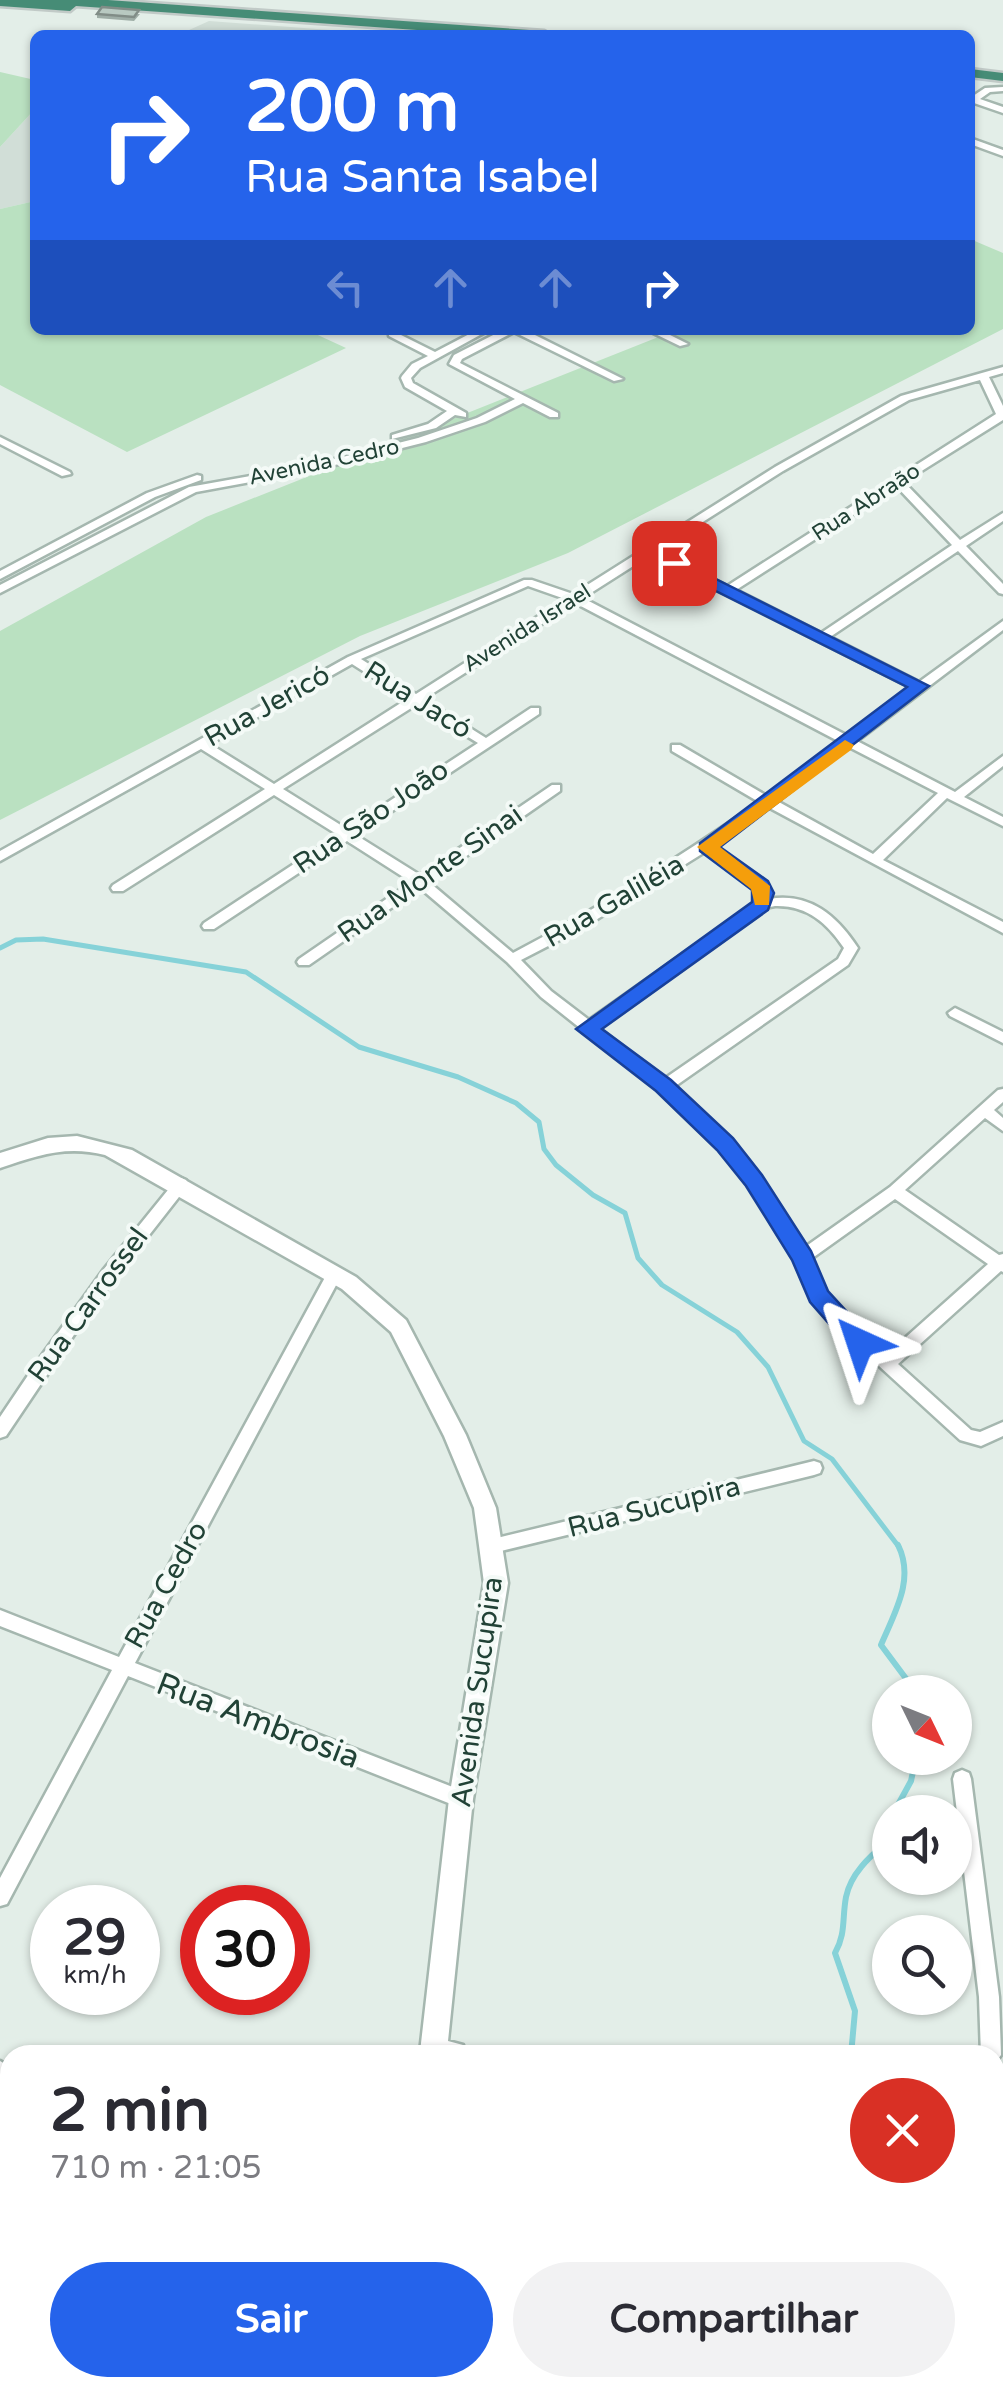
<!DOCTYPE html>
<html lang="pt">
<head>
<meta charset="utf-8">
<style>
  :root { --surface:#fff; --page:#f2f2f3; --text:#2b2b33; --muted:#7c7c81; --accent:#2563eb }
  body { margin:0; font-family:"Varela Round",sans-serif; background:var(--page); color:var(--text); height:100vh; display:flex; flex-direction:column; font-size:38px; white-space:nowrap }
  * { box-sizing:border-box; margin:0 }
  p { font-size:32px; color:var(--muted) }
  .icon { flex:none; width:55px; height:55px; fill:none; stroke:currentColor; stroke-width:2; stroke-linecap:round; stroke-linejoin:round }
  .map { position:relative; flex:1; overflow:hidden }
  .details { position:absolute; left:0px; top:2045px; width:1005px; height:352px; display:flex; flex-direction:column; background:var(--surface); border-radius:30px 30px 0 0; box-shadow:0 2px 8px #0004 }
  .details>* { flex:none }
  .hud { position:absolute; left:30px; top:30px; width:945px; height:305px; border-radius:15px; box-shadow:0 2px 8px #0004; background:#2563eb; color:#fff; overflow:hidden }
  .needle { width:65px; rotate:133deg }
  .controls { position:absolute; left:872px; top:1675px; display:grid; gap:20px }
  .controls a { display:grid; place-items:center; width:100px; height:100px; border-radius:50%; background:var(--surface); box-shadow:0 2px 8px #0004; font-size:50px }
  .speed { position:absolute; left:30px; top:1885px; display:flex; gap:20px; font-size:50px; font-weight:700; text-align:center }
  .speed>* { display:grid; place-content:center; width:130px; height:130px; border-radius:50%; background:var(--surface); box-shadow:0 2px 8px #0004; line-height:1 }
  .speed small { font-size:25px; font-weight:400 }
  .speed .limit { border:15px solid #d22; background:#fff; color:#111 }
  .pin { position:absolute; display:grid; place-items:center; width:85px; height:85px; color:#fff; margin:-42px; border-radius:20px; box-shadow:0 5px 15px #0006 }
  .me { position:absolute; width:110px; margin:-55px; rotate:318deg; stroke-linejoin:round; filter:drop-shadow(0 0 8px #0008) }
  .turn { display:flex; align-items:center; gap:35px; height:210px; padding:0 50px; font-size:45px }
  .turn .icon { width:130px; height:130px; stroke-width:2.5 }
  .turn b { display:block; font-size:70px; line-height:85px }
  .lanes { display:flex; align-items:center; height:95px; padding:0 50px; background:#0003; justify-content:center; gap:50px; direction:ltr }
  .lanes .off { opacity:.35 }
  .round { display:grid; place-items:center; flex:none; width:105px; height:105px; border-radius:52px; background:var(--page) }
  .head { display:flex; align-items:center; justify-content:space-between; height:170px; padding:0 50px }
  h1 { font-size:60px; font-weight:800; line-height:75px }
  .cta { display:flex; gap:20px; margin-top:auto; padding:20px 50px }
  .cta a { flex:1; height:115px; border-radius:60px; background:var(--accent); color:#fff; font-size:40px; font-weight:800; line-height:115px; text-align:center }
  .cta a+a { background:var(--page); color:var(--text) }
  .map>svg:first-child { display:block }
</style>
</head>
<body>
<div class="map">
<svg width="1003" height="2396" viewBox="0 0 1003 2396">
  <rect width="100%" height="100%" fill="#e3eee8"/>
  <path fill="#d1ded7" d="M 209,21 L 397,35 L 178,35 Z
    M 35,109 L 35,201 L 0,209 L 0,147 Z"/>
  <path fill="#bae1c1" d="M 0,72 L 35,80 L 35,109 L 0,147 Z
    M 35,201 L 35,330 L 307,330 L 346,348 L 127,452 L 0,385 L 0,209 Z
    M 970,239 L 1003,253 L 1003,329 L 568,553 L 360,636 L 0,820 L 0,631 L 206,517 L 676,330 L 970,330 Z
    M 995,2109 L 1003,2158 L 1003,2268 L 997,2270 Z"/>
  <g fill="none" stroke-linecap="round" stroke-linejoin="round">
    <path stroke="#86d2d8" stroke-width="5" d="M 0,948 L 16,940 L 43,939 L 246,972 L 359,1047 L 458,1077 L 516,1103 L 539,1122 L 544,1149 L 556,1165 L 593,1195 L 625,1213 L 638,1258 L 662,1285 L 737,1332 L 768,1367 L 804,1441 L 832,1459 L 899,1547"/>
    <path stroke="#86d2d8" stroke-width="6" d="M 898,1545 C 915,1579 895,1612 881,1645 L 916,1692
      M 894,1812 L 911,1781 L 916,1758
      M 851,2055 L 855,2011 L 835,1953 C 846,1934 842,1918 846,1897 C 851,1872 872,1855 890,1839
      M 786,2388 L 789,2396"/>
    <g stroke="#a5b7af" stroke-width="5">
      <path id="minor" d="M 1003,87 L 1003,91 L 990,92 L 980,99 L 1003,107 L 1003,113 L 974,103 L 970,105 L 970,98 L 985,88 Z
        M 970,138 L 1003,150 L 1003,156 L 970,144 Z
        M 477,330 L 489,330 L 420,368 L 411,378 L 413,383 L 466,413 L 466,417 L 455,415 L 436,428 L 392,439 L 392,435 L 428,424 L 447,411 L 405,387 L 401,378 L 402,376 L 412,364 L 428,356 L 389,336 L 389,332 L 395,332 L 435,352 Z
        M 503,330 L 525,330 L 623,379 L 614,381 L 514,332 L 462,359 L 460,363 L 558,413 L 558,417 L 550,417 L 523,403 L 485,422 L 426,442 L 311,471 L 196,492 L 0,593 L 0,585 L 189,487 L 311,465 L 418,438 L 477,418 L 515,399 L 449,364 L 454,355 Z
        M 647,330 L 660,330 L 688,344 L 680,346 Z
        M 1003,367 L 1003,373 L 989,377 L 1003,406 L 1003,420 L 904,482 L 960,540 L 1003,513 L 1003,521 L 966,546 L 1003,584 L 1003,594 L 999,593 L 958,551 L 830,637 L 919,682 L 1003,621 L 1003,630 L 857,741 L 955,792 L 1003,756 L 1003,766 L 964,797 L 1003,817 L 1003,826 L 947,798 L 883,860 L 1003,922 L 1003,933 L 768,807 L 714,846 L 765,883 L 771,893 L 769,899 C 810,892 837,916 858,948 L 848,965 L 674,1087 L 730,1140 L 759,1176 L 805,1247 L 890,1187 L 998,1090 L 1003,1089 L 1003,1102 L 994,1110 L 1003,1118 L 1003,1131 L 985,1118 L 905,1190 L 999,1255 L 1003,1254 L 1003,1272 L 1001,1271 L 898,1364 L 971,1430 L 980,1432 L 1003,1422 L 1003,1436 L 981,1446 L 960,1440 L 832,1323 L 813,1300 L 796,1259 L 749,1184 L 720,1148 L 659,1090 L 588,1034 L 582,1032 L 580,1028 L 541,997 L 507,962 L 420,888 L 309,965 L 299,965 L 297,962 L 299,959 L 411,882 L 347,841 L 214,929 L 204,929 L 202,926 L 204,923 L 338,835 L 274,795 L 123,891 L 113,891 L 111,888 L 113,885 L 265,789 L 201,749 L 0,861 L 0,851 L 348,657 L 524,580 L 532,580 L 573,594 L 641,551 L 642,548 L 648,547 L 775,467 L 901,396 ZM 980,380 L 996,414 L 727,586 L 657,551 L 783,471 L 909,400 ZM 897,487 L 952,545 L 821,633 L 736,590 ZM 649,556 L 912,688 L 848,736 L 583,598 ZM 528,586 L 565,599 L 416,694 L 361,659 ZM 575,603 L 840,742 L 767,796 L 680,745 L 672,745 L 672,751 L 759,802 C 680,857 599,908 513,953 L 429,882 L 560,791 L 560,785 L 552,785 L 420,875 L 356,835 L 539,714 L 539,708 L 531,708 L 486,738 L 424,699 ZM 352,664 L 407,699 L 274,784 L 210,744 ZM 416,705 L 478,743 L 347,829 L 283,789 ZM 849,747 L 938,793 L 873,854 L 777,801 ZM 705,852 L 755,889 L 757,893 L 755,903 L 589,1020 L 551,991 L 521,960 L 583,928 ZM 775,906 C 807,905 827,923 844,948 L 838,959 L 664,1079 L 599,1028 L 765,908 ZM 895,1199 L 988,1264 L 887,1354 L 844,1315 L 825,1293 L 811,1259 Z
        M 0,437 L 70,472 L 71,474 L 62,476 L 0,444 Z
        M 197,475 L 201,476 L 201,480 L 155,497 L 0,579 L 0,571 L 147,493 Z
        M 955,1008 L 1003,1032 L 1003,1043 L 950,1016 L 948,1013 Z
        M 181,1178 L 186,1180 L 188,1184 L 186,1188 L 92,1308 L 6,1436 L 0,1438 L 0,1417 L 37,1362 L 104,1269 L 176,1180 Z
        M 334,1268 L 339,1270 L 342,1274 L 135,1663 L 468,1793 L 470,1799 L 468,1805 L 461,1808 L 128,1676 L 7,1904 L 0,1906 L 0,1878 L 112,1670 L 0,1626 L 0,1610 L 119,1657 L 329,1270 Z
        M 814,1461 L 820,1463 L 822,1468 L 820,1473 L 814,1475 L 493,1553 L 487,1551 L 484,1546 L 487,1541 L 493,1539 Z
        M 962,1770 L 969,1773 L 971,1779 L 999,1997 L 1001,2055 L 995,2063 L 995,2055 L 981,2055 L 979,1997 L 953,1779 L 955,1773 Z
        M 0,2061 L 10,2067 L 10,2091 L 0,2085 Z
        M 10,2199 L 10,2233 L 7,2238 L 0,2242 L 0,2208 L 3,2203 Z
        M 1003,2275 L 1003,2297 L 995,2299 L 995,2277 Z"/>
    </g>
    <g stroke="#a5b7af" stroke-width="5">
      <path id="tertiary" d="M 77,1136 L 132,1150 L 356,1277 L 406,1320 L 466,1435 L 496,1508 L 508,1583 L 473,1799 L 448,2041 L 463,2045 L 466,2055 L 421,2055 L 420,2052 L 449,1799 L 484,1583 L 474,1508 L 444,1436 L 391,1332 L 342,1289 L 105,1155 C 65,1145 37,1156 0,1168 L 0,1153 L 48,1138 Z
        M 995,2080 L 1003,2080 L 1003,2108 L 995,2108 Z"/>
    </g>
    <g stroke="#c1cac7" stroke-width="5">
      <path id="trunk" d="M 0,0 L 108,0 L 544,31 L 551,35 L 488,35 L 76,6 L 70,11 L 0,6 Z
        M 970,69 L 1003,73 L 1003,81 L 970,77 Z"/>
    </g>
    <use href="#minor" fill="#fff" fill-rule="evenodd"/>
    <use href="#tertiary" fill="#fff" fill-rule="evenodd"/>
    <use href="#trunk" fill="#468c76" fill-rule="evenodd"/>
  </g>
  <path fill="#9eada6" d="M 97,14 L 140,14 L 134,21 L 97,18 Z"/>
  <path fill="#b8c9c1" stroke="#818d87" stroke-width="2.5" d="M 102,7 L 139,10 L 134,17 L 97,14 Z"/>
  <path fill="#2563eb" stroke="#184099" stroke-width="2.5" d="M 674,558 L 929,686 L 720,847 L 768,881 L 774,893 L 768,910 L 602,1029 L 671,1080 L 733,1138 L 762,1175 L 811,1251 L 828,1291 L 869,1336 L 872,1343 L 869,1350 L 852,1350 L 810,1302 L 792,1260 L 746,1186 L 717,1150 L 656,1091 L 576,1029 L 752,902 L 752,890 L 700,851 L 700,843 L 907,687 L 668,567 L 665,563 Z"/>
  <path fill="#f59e0b" d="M 845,740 L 854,745 L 851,750 L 720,847 L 770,886 L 769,905 L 755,905 L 751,889 L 697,847 Z"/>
  <g text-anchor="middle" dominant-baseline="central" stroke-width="8" stroke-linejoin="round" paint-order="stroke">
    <g font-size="22" fill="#214236" stroke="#f4faf7">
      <text transform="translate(324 462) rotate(-12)">Avenida Cedro</text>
      <text transform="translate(866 502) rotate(-33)">Rua Abraão</text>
      <text transform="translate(527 628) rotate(-32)">Avenida Israel</text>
    </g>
    <g font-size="28" fill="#214236" stroke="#f4faf7">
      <text transform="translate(418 700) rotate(32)">Rua Jacó</text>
      <text transform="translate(267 706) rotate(-29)">Rua Jericó</text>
      <text transform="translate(371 817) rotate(-34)">Rua São João</text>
      <text transform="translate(430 874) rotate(-35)">Rua Monte Sinai</text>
      <text transform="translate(614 901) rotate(-30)">Rua Galiléia</text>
      <text transform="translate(88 1305) rotate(-54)">Rua Carrossel</text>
      <text transform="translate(654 1507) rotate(-14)">Rua Sucupira</text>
      <text transform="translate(166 1585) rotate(-61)">Rua Cedro</text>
      <text transform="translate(477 1692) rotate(-82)">Avenida Sucupira</text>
    </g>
    <g font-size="32" fill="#214236" stroke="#f4faf7">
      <text transform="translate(258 1721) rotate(21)">Rua Ambrosia</text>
    </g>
  </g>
</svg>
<div class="controls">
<a><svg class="needle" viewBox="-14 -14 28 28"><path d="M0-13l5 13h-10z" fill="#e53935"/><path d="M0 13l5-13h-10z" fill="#7c7c81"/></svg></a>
<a><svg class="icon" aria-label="sound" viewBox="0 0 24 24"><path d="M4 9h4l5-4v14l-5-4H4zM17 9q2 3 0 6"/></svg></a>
<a><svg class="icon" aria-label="search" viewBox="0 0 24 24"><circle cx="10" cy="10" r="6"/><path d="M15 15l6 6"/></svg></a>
</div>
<div class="speed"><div>29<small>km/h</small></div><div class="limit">30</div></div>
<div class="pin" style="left:674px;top:563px;background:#d93025"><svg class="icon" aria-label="arrive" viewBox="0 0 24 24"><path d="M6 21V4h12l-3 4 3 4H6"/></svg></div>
<svg class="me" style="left:860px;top:1343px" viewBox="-20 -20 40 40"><path d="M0-17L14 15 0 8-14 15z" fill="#2563eb" stroke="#fff" stroke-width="4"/></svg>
<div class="hud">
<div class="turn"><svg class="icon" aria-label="right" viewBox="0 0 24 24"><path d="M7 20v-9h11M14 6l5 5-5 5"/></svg><div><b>200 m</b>Rua Santa Isabel</div></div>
<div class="lanes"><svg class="icon off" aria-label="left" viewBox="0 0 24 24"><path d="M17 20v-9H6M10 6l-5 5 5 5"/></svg><svg class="icon off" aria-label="ahead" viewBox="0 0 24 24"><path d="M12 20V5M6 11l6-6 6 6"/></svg><svg class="icon off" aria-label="ahead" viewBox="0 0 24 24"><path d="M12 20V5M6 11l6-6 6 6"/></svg><svg class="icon" aria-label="right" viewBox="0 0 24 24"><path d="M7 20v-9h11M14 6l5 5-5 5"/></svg></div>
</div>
<section class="details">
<div class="head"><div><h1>2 min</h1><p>710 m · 21:05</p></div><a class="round" style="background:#d93025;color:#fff"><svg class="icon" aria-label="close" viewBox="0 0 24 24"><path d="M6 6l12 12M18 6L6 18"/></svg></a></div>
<div class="cta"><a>Sair</a><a>Compartilhar</a></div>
</section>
</div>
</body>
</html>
